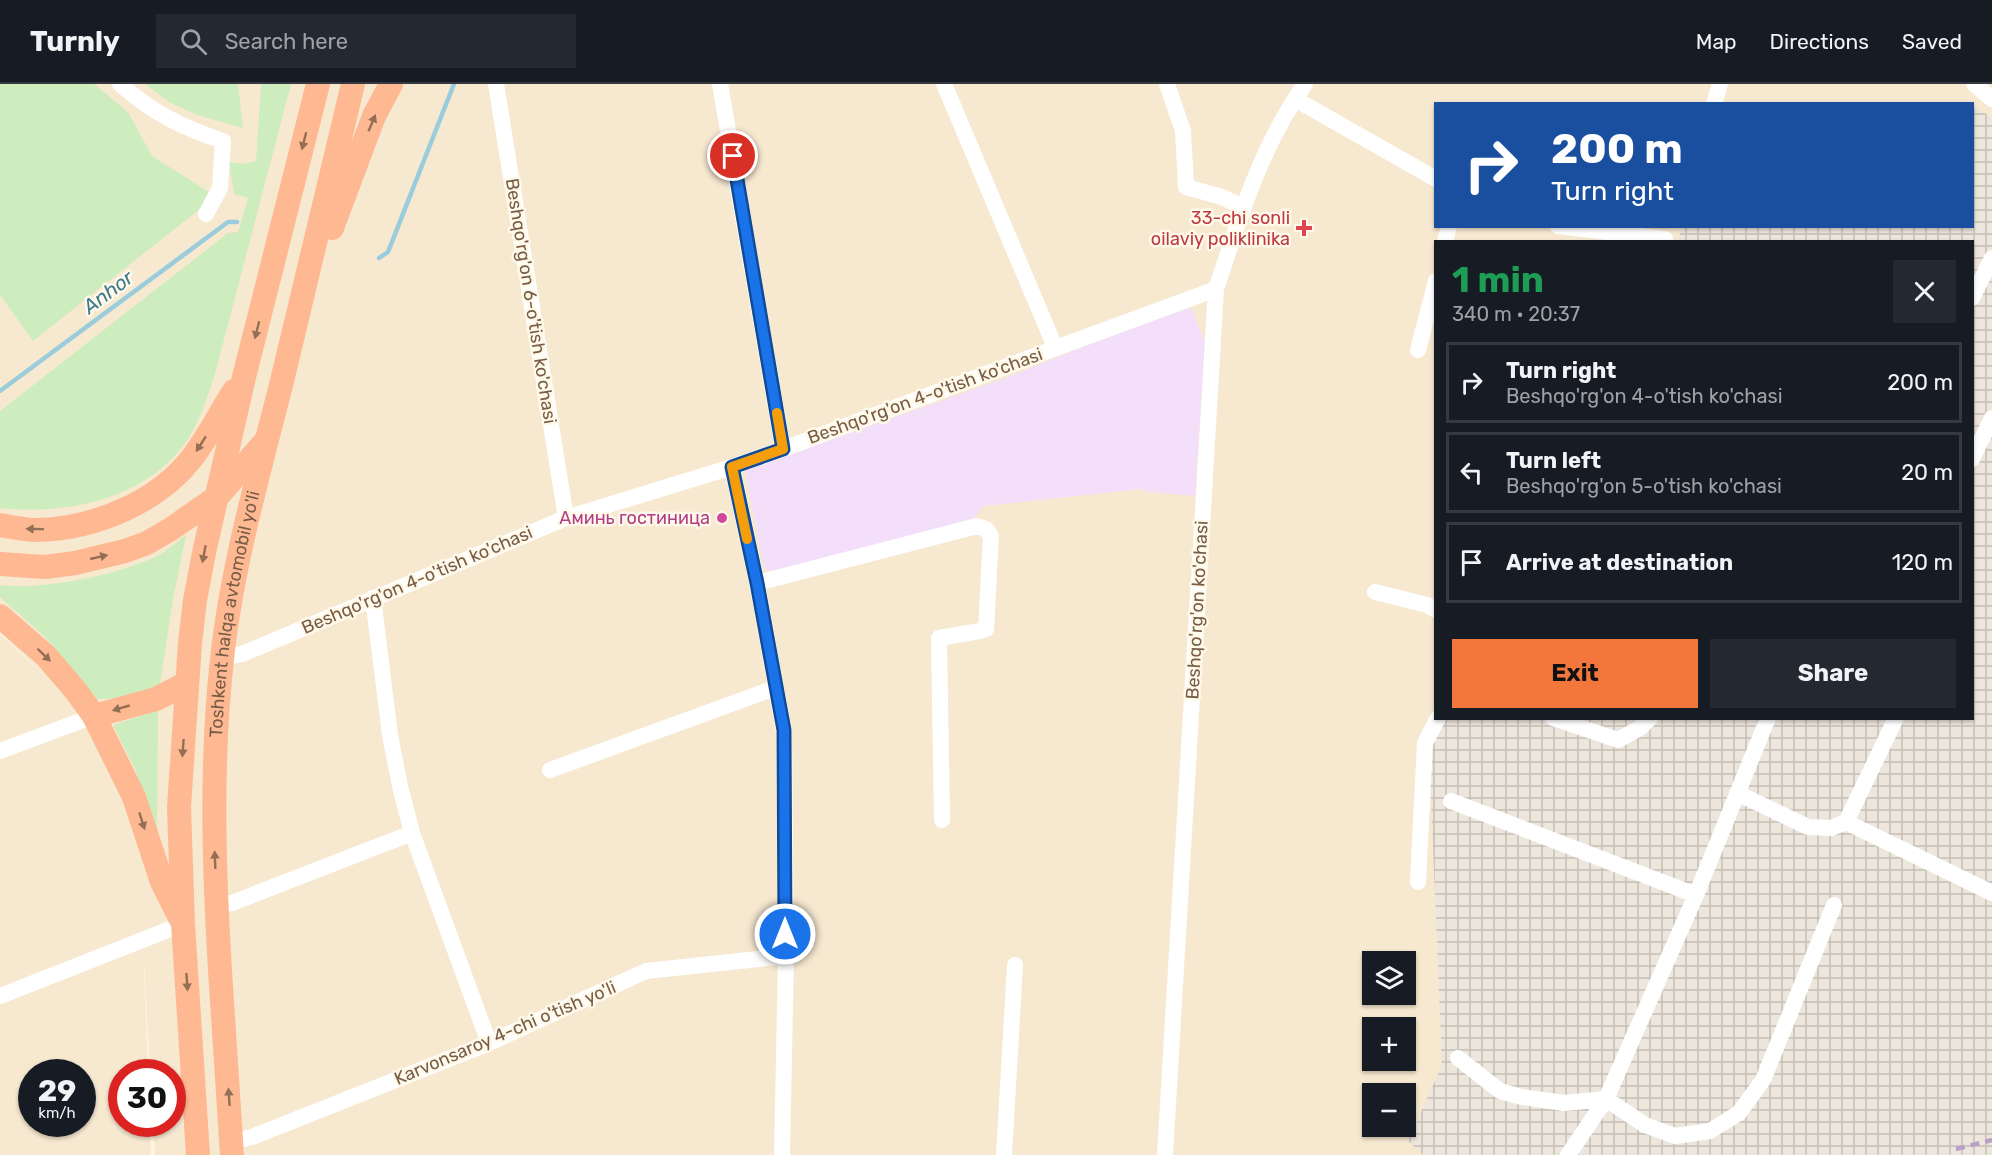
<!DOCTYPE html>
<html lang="en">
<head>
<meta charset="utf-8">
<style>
  :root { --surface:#171b24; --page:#242831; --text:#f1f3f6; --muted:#9ea1a6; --line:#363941; --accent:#f3763c }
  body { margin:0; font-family:Rubik,sans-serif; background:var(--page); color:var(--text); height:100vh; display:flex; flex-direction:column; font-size:22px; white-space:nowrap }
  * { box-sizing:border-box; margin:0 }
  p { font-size:20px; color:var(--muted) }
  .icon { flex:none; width:33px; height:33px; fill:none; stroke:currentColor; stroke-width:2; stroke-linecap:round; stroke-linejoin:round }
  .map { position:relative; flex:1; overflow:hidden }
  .panel { position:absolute; left:1434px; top:156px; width:540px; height:480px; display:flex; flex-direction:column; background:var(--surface); border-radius:0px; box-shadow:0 2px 4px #0004 }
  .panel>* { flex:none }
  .top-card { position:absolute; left:1434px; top:18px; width:540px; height:126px; border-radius:0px; box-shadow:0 2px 4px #0004; background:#1a4fa0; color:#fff; overflow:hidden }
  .fabs { position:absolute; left:1362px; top:867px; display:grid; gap:12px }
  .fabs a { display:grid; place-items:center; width:54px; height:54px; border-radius:0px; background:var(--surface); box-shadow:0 2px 4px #0004; font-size:30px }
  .speed { position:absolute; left:18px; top:975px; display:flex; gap:12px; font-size:30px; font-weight:700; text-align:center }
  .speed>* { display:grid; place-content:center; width:78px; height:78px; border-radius:50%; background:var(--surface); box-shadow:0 2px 4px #0004; line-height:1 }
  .speed small { font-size:15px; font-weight:400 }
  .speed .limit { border:9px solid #d22; background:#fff; color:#111 }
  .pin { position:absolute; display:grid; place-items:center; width:51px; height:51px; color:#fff; margin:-26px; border:3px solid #fff; border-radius:50%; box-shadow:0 2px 6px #0007 }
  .me { position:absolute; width:66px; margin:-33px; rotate:0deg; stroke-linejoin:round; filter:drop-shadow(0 0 4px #0008) }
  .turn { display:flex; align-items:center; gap:21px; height:126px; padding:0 18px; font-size:27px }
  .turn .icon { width:78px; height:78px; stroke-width:2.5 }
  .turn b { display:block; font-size:42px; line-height:51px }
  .round { display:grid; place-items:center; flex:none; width:63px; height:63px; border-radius:0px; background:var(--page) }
  .summary { display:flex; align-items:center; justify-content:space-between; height:102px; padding:0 18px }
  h1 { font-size:36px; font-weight:700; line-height:45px; color:#1e9e55 }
  .button { display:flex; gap:12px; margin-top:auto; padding:12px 18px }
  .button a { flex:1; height:69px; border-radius:0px; background:var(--accent); color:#111; font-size:24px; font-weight:700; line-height:69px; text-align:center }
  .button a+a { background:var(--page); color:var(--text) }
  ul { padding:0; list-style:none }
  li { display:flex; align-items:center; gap:18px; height:81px; margin:0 12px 9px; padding:0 6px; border:3px solid var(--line); border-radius:0px }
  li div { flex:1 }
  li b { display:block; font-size:22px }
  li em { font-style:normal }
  header { display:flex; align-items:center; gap:36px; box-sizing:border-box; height:84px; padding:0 30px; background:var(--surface); border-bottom:2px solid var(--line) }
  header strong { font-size:28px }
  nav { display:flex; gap:33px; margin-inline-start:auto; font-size:21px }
  .search { width:420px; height:54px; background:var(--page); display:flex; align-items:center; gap:15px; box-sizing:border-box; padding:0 21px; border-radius:0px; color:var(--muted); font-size:22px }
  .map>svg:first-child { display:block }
</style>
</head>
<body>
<header>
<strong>Turnly</strong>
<div class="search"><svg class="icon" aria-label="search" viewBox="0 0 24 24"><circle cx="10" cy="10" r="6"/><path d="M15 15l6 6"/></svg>Search here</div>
<nav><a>Map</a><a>Directions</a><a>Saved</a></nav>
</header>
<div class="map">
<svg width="1992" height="1071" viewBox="0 0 1992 1071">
  <defs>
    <pattern id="industrial-grid" width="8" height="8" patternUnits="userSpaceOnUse" patternTransform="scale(1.5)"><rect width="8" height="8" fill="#ede6dd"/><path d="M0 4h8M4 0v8" fill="none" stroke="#c5beb5"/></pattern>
  </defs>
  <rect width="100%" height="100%" fill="#fef6e2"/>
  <path fill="#f7e8d0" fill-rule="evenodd" d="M 0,0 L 1992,0 L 1992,1071 L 155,1071 L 153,1040 L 172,1040 L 172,988 L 150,988 L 143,859 L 148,988 L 122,988 L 122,1040 L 150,1040 L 151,1071 L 0,1071 L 0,550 L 45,593 L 0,548 ZM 1436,20 L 1972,20 L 1972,142 L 1436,142 ZM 1436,158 L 1972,158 L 1972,634 L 1436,634 ZM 1372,878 L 1406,878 L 1406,910 L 1372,910 ZM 1372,944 L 1406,944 L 1406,976 L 1372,976 ZM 32,988 L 82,988 L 82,1040 L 32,1040 ZM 1372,1010 L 1406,1010 L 1406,1042 L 1372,1042 Z"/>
  <path fill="url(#industrial-grid)" d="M 1976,23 L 1992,34 L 1992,1071 L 1423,1071 L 1408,1057 L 1442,981 L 1429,665 L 1444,635 L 1972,634 L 1972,158 L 1677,157 L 1683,143 L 1972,142 L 1972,29 Z"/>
  <path fill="#f3dffa" d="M 1191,223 L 1205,259 L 1195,412 L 1149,408 L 1140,405 L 983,422 L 972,437 L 770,487 L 764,484 L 745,386 L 1006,294 L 1095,258 Z"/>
  <path fill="#ceedbf" d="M 0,0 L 94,0 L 128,28 L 152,72 L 209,108 L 205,121 L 33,257 L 0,211 Z
    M 145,0 L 238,0 L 243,44 L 197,31 L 169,18 Z
    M 261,0 L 291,0 L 215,290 C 207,313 200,338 186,358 C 144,416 67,431 0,424 L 0,327 L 228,149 L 238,148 L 248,114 L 234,110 L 229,78 L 243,80 L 256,77 Z
    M 186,451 L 173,515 L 160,600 C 137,612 123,615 97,615 L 46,554 L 0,513 L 0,501 C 45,506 110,492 151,475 C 164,470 175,459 186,451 Z
    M 158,626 L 157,752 L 145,719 L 136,687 L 113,641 Z"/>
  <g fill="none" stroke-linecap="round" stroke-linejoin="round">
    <path stroke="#9accdc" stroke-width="4.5" d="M 379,174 L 388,168 L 454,0
      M 0,307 L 228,138 L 237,138"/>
    <path stroke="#fff" stroke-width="16" d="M 120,0 C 153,29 181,43 223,57 L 220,104 L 206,130
      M 496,0 L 566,434
      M 720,0 L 783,365
      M 944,0 L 1055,263
      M 1167,0 L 1183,47 L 1186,103 L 1222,113 L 1243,123
      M 1974,0 L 1992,15
      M 1295,15 L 1436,95
      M 1714,20 L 1720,0
      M 1558,142 L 1665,155
      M 1445,158 L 1449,142
      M 1972,214 L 1992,174
      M 1418,266 L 1436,197
      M 1972,375 L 1992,334
      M 732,383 L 757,499 L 784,647 L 786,872 L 782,1071
      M 757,499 L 977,442 L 986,445 L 991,452 L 986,545 L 980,547 L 939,554 L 942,736
      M 1375,508 L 1427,521 L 1436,526
      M 373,514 L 390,651 L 400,702 L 412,749 L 489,959
      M 222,574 L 242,570 L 566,434 L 732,383 L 783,365 L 1216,205
      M 1553,634 L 1618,656 L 1640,644 L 1650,634
      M 0,667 L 94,632
      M 550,686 L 775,604
      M 1737,709 L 1808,743 L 1831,744 L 1846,738 L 1896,634
      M 1451,717 L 1696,811
      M 1846,738 L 1992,809
      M 1418,798 L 1425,659 L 1438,634
      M 216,821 L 232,819 L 412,749
      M 0,912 L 183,840
      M 1458,974 L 1500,1007 L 1522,1013 L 1564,1019 L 1606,1015 L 1645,1041 L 1675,1052 L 1710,1047 L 1739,1029 L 1763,996 L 1834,821
      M 232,1058 L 252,1053 L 489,959 L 646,887 L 786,872
      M 1004,1071 L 1015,881
      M 1165,1071 L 1216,205 C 1240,133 1261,62 1305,0
      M 1568,1071 L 1606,1015 L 1696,811 L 1768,634"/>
    <g stroke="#feb993" stroke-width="24">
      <path d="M 332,144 L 374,32 L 391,0"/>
      <path d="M 0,441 C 12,443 25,446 37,446 C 93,445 157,419 192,374 C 208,353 220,329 234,307"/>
      <path d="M 0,480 L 45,483 L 75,479 L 125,467 L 147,459 L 171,445 L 217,413 L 264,359"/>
      <path d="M 0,532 L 46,572 L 76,607 L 94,632 L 134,713 L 162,798 L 180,834"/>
      <path d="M 94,632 L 156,615 L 187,599"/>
      <path d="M 198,1071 L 183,840 L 179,723 L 190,559 L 195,516 L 205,464 L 244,293 L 318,0"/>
      <path id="s1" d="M 232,1071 C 228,1015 225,958 221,902 C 214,793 210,684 222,575 C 232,481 259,389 282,297 C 306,198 329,99 353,0"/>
    </g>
    <path stroke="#b9a0c9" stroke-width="4.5" stroke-dasharray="9 6" stroke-linecap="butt" d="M 1956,1065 L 1992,1056"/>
  </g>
  <defs><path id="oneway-solid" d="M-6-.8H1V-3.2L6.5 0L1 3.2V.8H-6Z" transform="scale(1.5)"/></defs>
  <g fill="#936f55">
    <use href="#oneway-solid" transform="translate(372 39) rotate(-67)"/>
    <use href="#oneway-solid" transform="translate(304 57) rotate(104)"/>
    <use href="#oneway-solid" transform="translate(257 246) rotate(104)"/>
    <use href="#oneway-solid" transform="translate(201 360) rotate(123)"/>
    <use href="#oneway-solid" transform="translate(35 445) rotate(-179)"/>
    <use href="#oneway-solid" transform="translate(204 470) rotate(101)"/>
    <use href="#oneway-solid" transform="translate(99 473) rotate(-13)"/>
    <use href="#oneway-solid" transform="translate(44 571) rotate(44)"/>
    <use href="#oneway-solid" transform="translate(121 624) rotate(164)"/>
    <use href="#oneway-solid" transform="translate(183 664) rotate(94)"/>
    <use href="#oneway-solid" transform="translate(142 737) rotate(72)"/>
    <use href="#oneway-solid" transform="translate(215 776) rotate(-92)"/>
    <use href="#oneway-solid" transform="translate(187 898) rotate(86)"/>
    <use href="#oneway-solid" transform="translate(229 1013) rotate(-94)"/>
  </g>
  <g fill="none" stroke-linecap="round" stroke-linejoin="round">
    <g stroke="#114b97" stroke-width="15">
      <path id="route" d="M 733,72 L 783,365 L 732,383 L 757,499 L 784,646 L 785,850"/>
    </g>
    <use href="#route" stroke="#1a73e8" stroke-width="10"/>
    <path stroke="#f59e0b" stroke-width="10" d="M 747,455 L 732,383 L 783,365 L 777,329"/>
  </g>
  <path fill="#e0444e" stroke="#fff9ea" stroke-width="2" d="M1301 135h6v6h6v6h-6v6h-6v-6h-6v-6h6z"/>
  <circle fill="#d1479c" stroke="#fff9ea" stroke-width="2" cx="722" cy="434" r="6"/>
  <g text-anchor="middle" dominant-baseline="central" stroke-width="5" stroke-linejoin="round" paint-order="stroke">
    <g font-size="18" fill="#be3a42" stroke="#fff9ea" text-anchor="end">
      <text x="1290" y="134">33-chi sonli<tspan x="1290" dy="21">oilaviy poliklinika</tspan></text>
    </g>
    <g font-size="18" fill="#785d46" stroke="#fff9ea">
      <text transform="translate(531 217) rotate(81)">Beshqo'rg'on 6-o'tish ko'chasi</text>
      <text transform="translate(925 312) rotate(-20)">Beshqo'rg'on 4-o'tish ko'chasi</text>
      <text transform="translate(417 496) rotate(-23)">Beshqo'rg'on 4-o'tish ko'chasi</text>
      <text transform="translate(1197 526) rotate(-87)">Beshqo'rg'on ko'chasi</text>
      <text stroke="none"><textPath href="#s1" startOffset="543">Toshkent halqa avtomobil yo'li</textPath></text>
      <text transform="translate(505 949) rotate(-23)">Karvonsaroy 4-chi o'tish yo'li</text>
    </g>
    <g font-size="18" fill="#b23c85" stroke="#fff9ea" text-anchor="end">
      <text x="710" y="434">Аминь гостиница</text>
    </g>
    <g font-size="20" font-style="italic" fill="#3d7a8e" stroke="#fff9ea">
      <text transform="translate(108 208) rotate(-37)">Anhor</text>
    </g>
  </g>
</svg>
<div class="fabs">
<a><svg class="icon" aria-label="layers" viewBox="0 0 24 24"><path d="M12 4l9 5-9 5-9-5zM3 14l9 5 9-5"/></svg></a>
<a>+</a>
<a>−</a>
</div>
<div class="speed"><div>29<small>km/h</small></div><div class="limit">30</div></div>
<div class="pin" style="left:733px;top:72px;background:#d93025"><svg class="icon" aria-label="arrive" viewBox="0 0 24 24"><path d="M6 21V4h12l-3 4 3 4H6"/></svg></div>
<svg class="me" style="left:785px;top:850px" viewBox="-20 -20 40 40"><circle r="17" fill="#1a73e8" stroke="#fff" stroke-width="3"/><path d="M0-11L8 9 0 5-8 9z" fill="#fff"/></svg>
<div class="top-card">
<div class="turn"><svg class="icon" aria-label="right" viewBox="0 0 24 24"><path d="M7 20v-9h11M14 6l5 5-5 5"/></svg><div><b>200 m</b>Turn right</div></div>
</div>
<section class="panel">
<div class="summary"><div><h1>1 min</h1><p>340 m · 20:37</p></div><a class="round"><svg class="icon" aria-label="close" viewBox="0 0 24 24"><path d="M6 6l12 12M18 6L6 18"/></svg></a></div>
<ul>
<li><svg class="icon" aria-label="right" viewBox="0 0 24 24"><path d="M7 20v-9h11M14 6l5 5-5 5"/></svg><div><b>Turn right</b><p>Beshqo'rg'on 4-o'tish ko'chasi</p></div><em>200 m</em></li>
<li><svg class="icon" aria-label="left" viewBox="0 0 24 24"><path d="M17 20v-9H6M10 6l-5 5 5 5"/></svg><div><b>Turn left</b><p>Beshqo'rg'on 5-o'tish ko'chasi</p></div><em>20 m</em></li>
<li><svg class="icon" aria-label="arrive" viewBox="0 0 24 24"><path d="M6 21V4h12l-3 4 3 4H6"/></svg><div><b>Arrive at destination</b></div><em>120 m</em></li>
</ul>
<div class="button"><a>Exit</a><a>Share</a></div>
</section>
</div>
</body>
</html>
